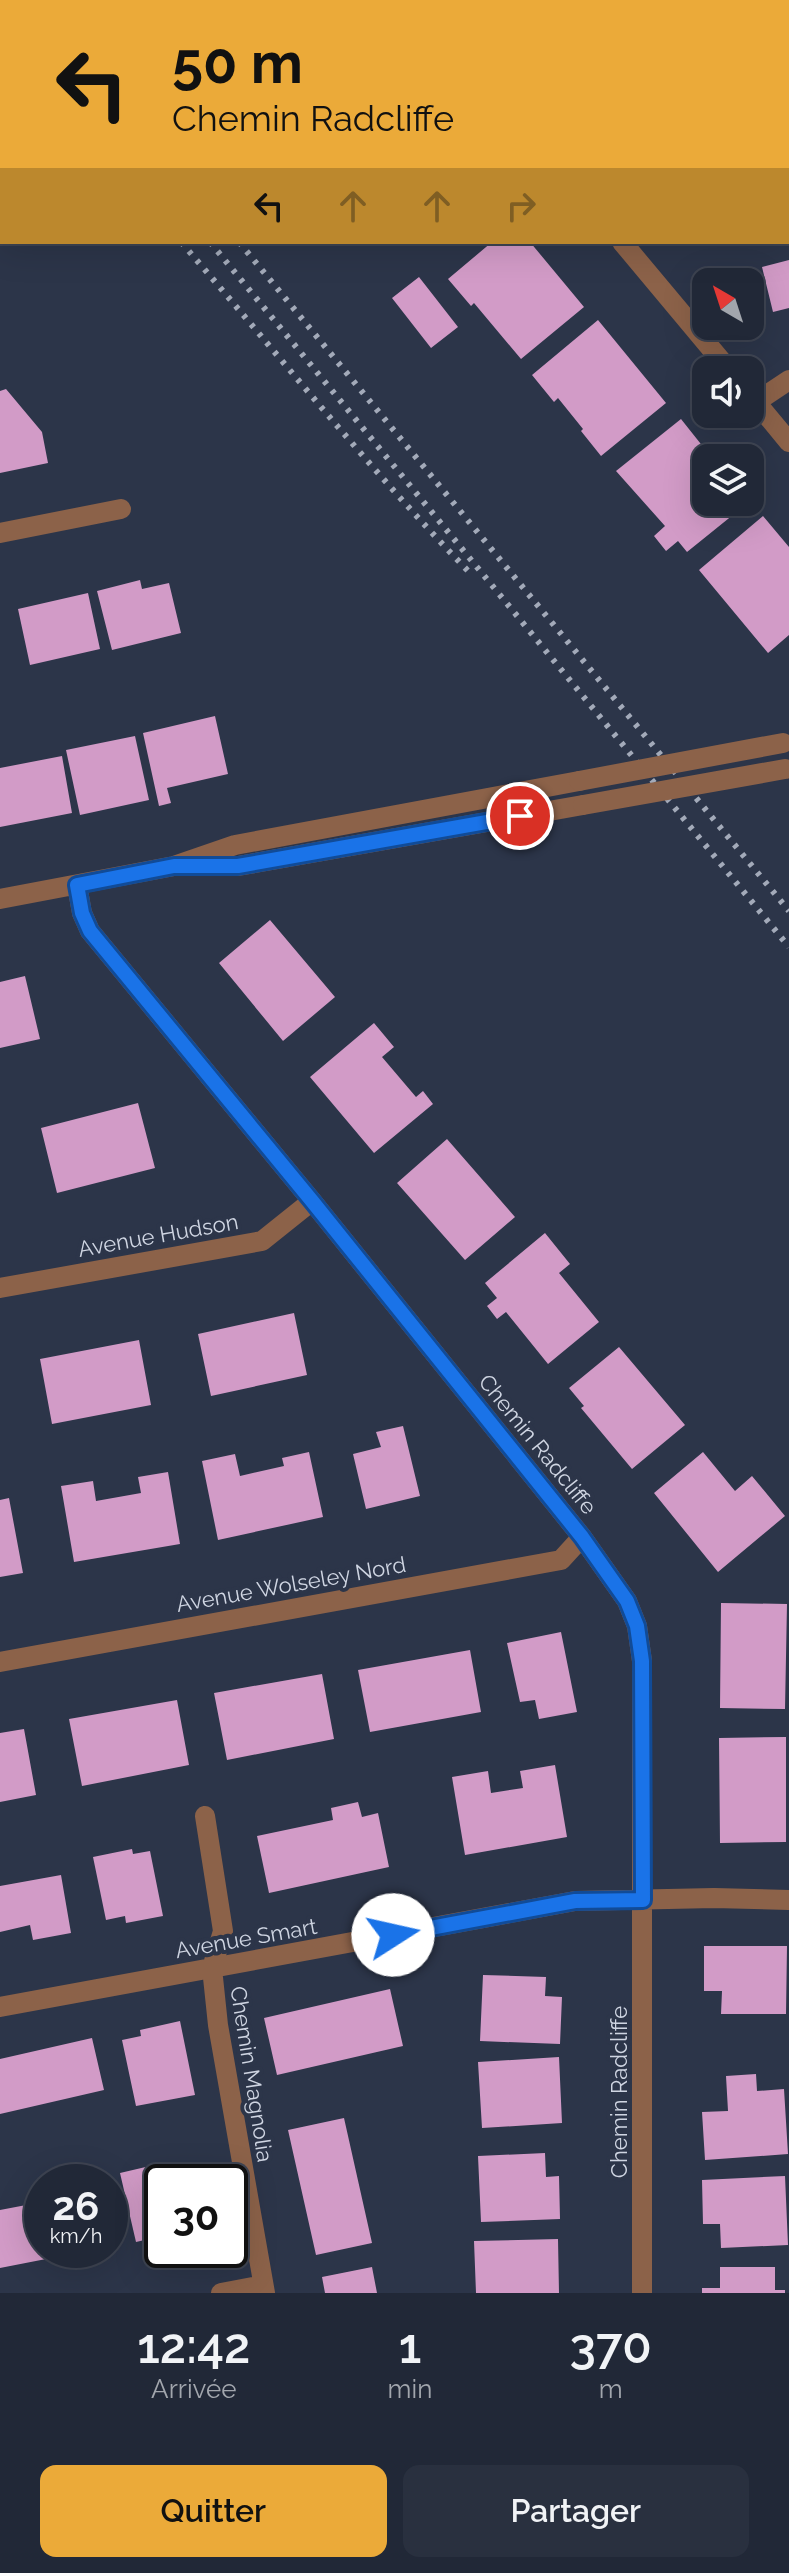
<!DOCTYPE html>
<html lang="fr">
<head>
<meta charset="utf-8">
<style>
  :root { --surface:#212837; --page:#29303f; --text:#f1f3f6; --muted:#a2a6ad; --line:#3e4452; --accent:#ebaa39 }
  body { margin:0; font-family:Raleway,sans-serif; background:var(--page); color:var(--text); height:100vh; display:flex; flex-direction:column; font-size:30px; white-space:nowrap }
  * { box-sizing:border-box; margin:0 }
  p { font-size:26px; color:var(--muted) }
  .icon { flex:none; width:44px; height:44px; fill:none; stroke:currentColor; stroke-width:2; stroke-linecap:round; stroke-linejoin:round }
  .map { position:relative; height:2293px; overflow:hidden }
  .details { display:flex; flex-direction:column; background:var(--surface); flex:1 }
  .details>* { flex:none }
  .top-card { position:absolute; left:0px; top:0px; width:790px; height:244px; box-shadow:0 8px 32px #0002,0 0 0 2px var(--line); background:#ebaa39; color:#111; overflow:hidden }
  .needle { width:52px; rotate:321deg }
  .controls { position:absolute; left:692px; top:268px; display:grid; gap:16px }
  .controls a { display:grid; place-items:center; width:72px; height:72px; border-radius:16px; background:var(--surface); box-shadow:0 8px 32px #0002,0 0 0 2px var(--line); font-size:40px }
  .speed { position:absolute; left:24px; top:2164px; display:flex; gap:16px; font-size:40px; font-weight:700; text-align:center }
  .speed>* { display:grid; place-content:center; width:104px; height:104px; border-radius:50%; background:var(--surface); box-shadow:0 8px 32px #0002,0 0 0 2px var(--line); line-height:1 }
  .speed small { font-size:20px; font-weight:400 }
  .speed .limit { border:4px solid #111; border-radius:12px; background:#fff; color:#111 }
  .pin { position:absolute; display:grid; place-items:center; width:68px; height:68px; color:#fff; margin:-34px; border:4px solid #fff; border-radius:50%; box-shadow:0 2px 8px #0007 }
  .me { position:absolute; width:88px; margin:-44px; rotate:80deg; stroke-linejoin:round; filter:drop-shadow(0 0 6px #0008) }
  .turn { display:flex; align-items:center; gap:28px; height:168px; padding:0 40px; font-size:36px }
  .turn .icon { width:104px; height:104px; stroke-width:2.5 }
  .turn b { display:block; font-size:56px; line-height:68px }
  .lanes { display:flex; align-items:center; height:76px; padding:0 40px; background:#0003; justify-content:center; gap:40px; direction:ltr }
  .lanes .off { opacity:.35 }
  .eta { display:flex; justify-content:space-evenly; align-items:center; height:136px; text-align:center }
  .eta b { font-size:48px; font-weight:600; line-height:56px }
  .cta { display:flex; gap:16px; margin-top:auto; padding:16px 40px }
  .cta a { flex:1; height:92px; border-radius:16px; background:var(--accent); color:#111; font-size:32px; font-weight:600; line-height:92px; text-align:center }
  .cta a+a { background:var(--page); color:var(--text) }
  .map>svg:first-child { display:block }
</style>
</head>
<body>
<div class="map">
<svg width="789" height="2293" viewBox="0 0 789 2293">
  <rect width="100%" height="100%" fill="#2c3549"/>
  <path fill="#d29bc7" d="M 492,242 L 530,242 L 584,307 L 521,359 L 474,303 L 471,306 L 448,279 Z
    M 789,260 L 789,308 L 773,312 L 762,267 Z
    M 419,277 L 458,327 L 431,348 L 392,298 Z
    M 598,320 L 666,403 L 601,456 L 581,431 L 583,429 L 558,398 L 554,402 L 532,375 Z
    M 6,389 L 42,432 L 48,463 L 0,473 L 0,391 Z
    M 681,419 L 712,458 L 706,458 L 706,502 L 749,502 L 687,552 L 678,541 L 666,551 L 654,536 L 665,526 L 616,471 Z
    M 763,516 L 789,547 L 789,635 L 768,653 L 699,570 Z
    M 140,580 L 142,589 L 169,583 L 181,633 L 112,650 L 97,591 Z
    M 88,593 L 100,649 L 30,665 L 18,609 Z
    M 215,716 L 228,774 L 167,788 L 171,803 L 159,806 L 143,733 Z
    M 135,736 L 149,800 L 80,815 L 66,750 Z
    M 62,756 L 72,813 L 0,827 L 0,768 Z
    M 270,920 L 335,997 L 283,1041 L 219,963 Z
    M 25,976 L 40,1039 L 0,1048 L 0,982 Z
    M 374,1023 L 394,1047 L 382,1057 L 416,1097 L 423,1091 L 433,1104 L 374,1153 L 310,1077 Z
    M 138,1103 L 155,1168 L 57,1193 L 41,1128 Z
    M 447,1139 L 515,1217 L 465,1260 L 397,1183 Z
    M 545,1233 L 570,1264 L 559,1273 L 599,1322 L 548,1364 L 506,1312 L 497,1319 L 487,1306 L 497,1298 L 485,1283 Z
    M 294,1313 L 307,1375 L 211,1396 L 198,1334 Z
    M 139,1340 L 151,1405 L 52,1424 L 40,1359 Z
    M 619,1347 L 685,1425 L 632,1469 L 581,1408 L 584,1406 L 569,1388 Z
    M 403,1426 L 420,1496 L 366,1509 L 353,1454 L 381,1447 L 376,1432 Z
    M 309,1452 L 323,1517 L 218,1540 L 202,1461 L 235,1454 L 240,1476 L 284,1466 L 282,1458 Z
    M 703,1452 L 735,1491 L 752,1476 L 785,1516 L 718,1572 L 654,1493 Z
    M 168,1472 L 180,1544 L 74,1562 L 61,1486 L 93,1481 L 96,1501 L 141,1493 L 138,1477 Z
    M 9,1498 L 23,1573 L 0,1577 L 0,1500 Z
    M 721,1603 L 787,1604 L 785,1709 L 720,1708 Z
    M 561,1632 L 577,1712 L 539,1719 L 535,1700 L 520,1702 L 507,1643 Z
    M 470,1650 L 481,1712 L 370,1732 L 358,1670 Z
    M 322,1674 L 334,1739 L 227,1760 L 214,1693 Z
    M 177,1700 L 189,1765 L 82,1786 L 69,1719 Z
    M 24,1729 L 36,1795 L 0,1802 L 0,1733 Z
    M 786,1737 L 786,1842 L 720,1843 L 719,1738 Z
    M 555,1765 L 567,1837 L 465,1855 L 452,1777 L 488,1771 L 491,1793 L 523,1788 L 520,1771 Z
    M 358,1802 L 362,1817 L 378,1813 L 389,1867 L 269,1893 L 257,1836 L 333,1820 L 331,1808 Z
    M 132,1849 L 133,1854 L 150,1851 L 163,1916 L 126,1923 L 125,1916 L 106,1920 L 93,1857 Z
    M 61,1875 L 71,1933 L 33,1940 L 30,1925 L 0,1932 L 0,1886 Z
    M 704,1946 L 787,1946 L 786,2014 L 721,2014 L 722,1991 L 704,1991 Z
    M 483,1975 L 546,1977 L 545,1996 L 562,1997 L 560,2044 L 480,2041 Z
    M 390,1989 L 403,2046 L 277,2075 L 264,2018 Z
    M 180,2021 L 195,2095 L 136,2106 L 122,2040 L 141,2036 L 140,2030 Z
    M 92,2038 L 104,2090 L 0,2114 L 0,2059 Z
    M 559,2057 L 562,2123 L 482,2128 L 478,2062 Z
    M 756,2074 L 757,2091 L 784,2089 L 788,2154 L 705,2160 L 702,2112 L 728,2111 L 726,2076 Z
    M 344,2118 L 372,2243 L 316,2255 L 288,2130 Z
    M 545,2153 L 546,2177 L 559,2176 L 560,2219 L 481,2222 L 478,2156 Z
    M 167,2162 L 171,2182 L 162,2182 L 162,2236 L 136,2242 L 120,2173 Z
    M 785,2176 L 788,2245 L 721,2248 L 720,2224 L 703,2224 L 702,2180 Z
    M 42,2202 L 42,2250 L 87,2251 L 0,2268 L 0,2210 Z
    M 558,2239 L 559,2293 L 476,2293 L 474,2241 Z
    M 372,2267 L 377,2293 L 325,2293 L 322,2277 Z
    M 720,2267 L 775,2267 L 775,2290 L 785,2290 L 785,2293 L 702,2293 L 702,2288 L 720,2288 Z"/>
  <g fill="none" stroke-linecap="round" stroke-linejoin="round">
    <path stroke="#8c6249" stroke-width="20" d="M 418,0 L 420,2
      M 788,12 L 789,11
      M 622,242 L 729,370
      M 750,395 L 789,442
      M 756,402 L 789,380
      M 0,533 L 121,509
      M 190,866 L 238,866 L 583,805
      M 77,885 L 82,913 L 90,931 L 312,1201 L 582,1537 L 627,1601 L 637,1626 L 642,1661 L 642,2293
      M 0,899 L 174,866 L 235,845 L 579,781
      M 0,1288 L 262,1241 L 312,1201
      M 0,1662 L 561,1560 L 582,1537
      M 205,1816 L 223,1931 L 212,1968 L 218,2025 L 265,2293
      M 0,2007 L 575,1901 L 714,1898 L 789,1900
      M 221,2293 L 263,2285"/>
    <path stroke="#a3aab9" stroke-width="6" stroke-dasharray="4 8" stroke-linecap="butt" d="M 2,0 L 4,2
      M 31,0 L 33,2
      M 0,31 L 2,33
      M 181,242 C 278,354 369,469 472,575
      M 210,242 L 789,947
      M 239,242 L 789,911"/>
    <path stroke="#8c6249" stroke-width="20" d="M 579,781 L 783,743
      M 583,805 L 785,769"/>
  </g>
  <g fill="none" stroke-linecap="round" stroke-linejoin="round">
    <g stroke="#114b97" stroke-width="20">
      <path id="route" d="M 393,1935 L 575,1901 L 643,1900 L 642,1661 L 637,1626 L 627,1601 L 582,1537 L 312,1201 L 90,931 L 82,913 L 77,885 L 174,866 L 238,866 L 520,816"/>
    </g>
    <use href="#route" stroke="#1a73e8" stroke-width="14"/>
  </g>
  <g text-anchor="middle" dominant-baseline="central" stroke-width="8" stroke-linejoin="round" paint-order="stroke">
    <g font-size="22" fill="#cfd5e2" stroke="#2c3549">
      <text transform="translate(158 1235) rotate(-10)">Avenue Hudson</text>
      <text transform="translate(538 1444) rotate(51)">Chemin Radcliffe</text>
      <text transform="translate(291 1584) rotate(-10)">Avenue Wolseley Nord</text>
      <text transform="translate(246 1938) rotate(-10)">Avenue Smart</text>
      <text transform="translate(252 2074) rotate(81)">Chemin Magnolia</text>
      <text transform="translate(619 2092) rotate(-90)">Chemin Radcliffe</text>
    </g>
  </g>
</svg>
<div class="controls">
<a><svg class="needle" viewBox="-14 -14 28 28"><path d="M0-13l5 13h-10z" fill="#e53935"/><path d="M0 13l5-13h-10z" fill="#a2a6ad"/></svg></a>
<a><svg class="icon" aria-label="sound" viewBox="0 0 24 24"><path d="M4 9h4l5-4v14l-5-4H4zM17 9q2 3 0 6"/></svg></a>
<a><svg class="icon" aria-label="layers" viewBox="0 0 24 24"><path d="M12 4l9 5-9 5-9-5zM3 14l9 5 9-5"/></svg></a>
</div>
<div class="speed"><div>26<small>km/h</small></div><div class="limit">30</div></div>
<div class="pin" style="left:520px;top:816px;background:#d93025"><svg class="icon" aria-label="arrive" viewBox="0 0 24 24"><path d="M6 21V4h12l-3 4 3 4H6"/></svg></div>
<svg class="me" style="left:393px;top:1935px" viewBox="-20 -20 40 40"><circle r="19" fill="#fff"/><path d="M0-13L10 11 0 6-10 11z" fill="#1a73e8"/></svg>
<div class="top-card">
<div class="turn"><svg class="icon" aria-label="left" viewBox="0 0 24 24"><path d="M17 20v-9H6M10 6l-5 5 5 5"/></svg><div><b>50 m</b>Chemin Radcliffe</div></div>
<div class="lanes"><svg class="icon" aria-label="left" viewBox="0 0 24 24"><path d="M17 20v-9H6M10 6l-5 5 5 5"/></svg><svg class="icon off" aria-label="ahead" viewBox="0 0 24 24"><path d="M12 20V5M6 11l6-6 6 6"/></svg><svg class="icon off" aria-label="ahead" viewBox="0 0 24 24"><path d="M12 20V5M6 11l6-6 6 6"/></svg><svg class="icon off" aria-label="right" viewBox="0 0 24 24"><path d="M7 20v-9h11M14 6l5 5-5 5"/></svg></div>
</div>
</div>
<section class="details">
<div class="eta">
<div><b>12:42</b><p>Arrivée</p></div>
<div><b>1</b><p>min</p></div>
<div><b>370</b><p>m</p></div>
</div>
<div class="cta"><a>Quitter</a><a>Partager</a></div>
</section>
</body>
</html>
